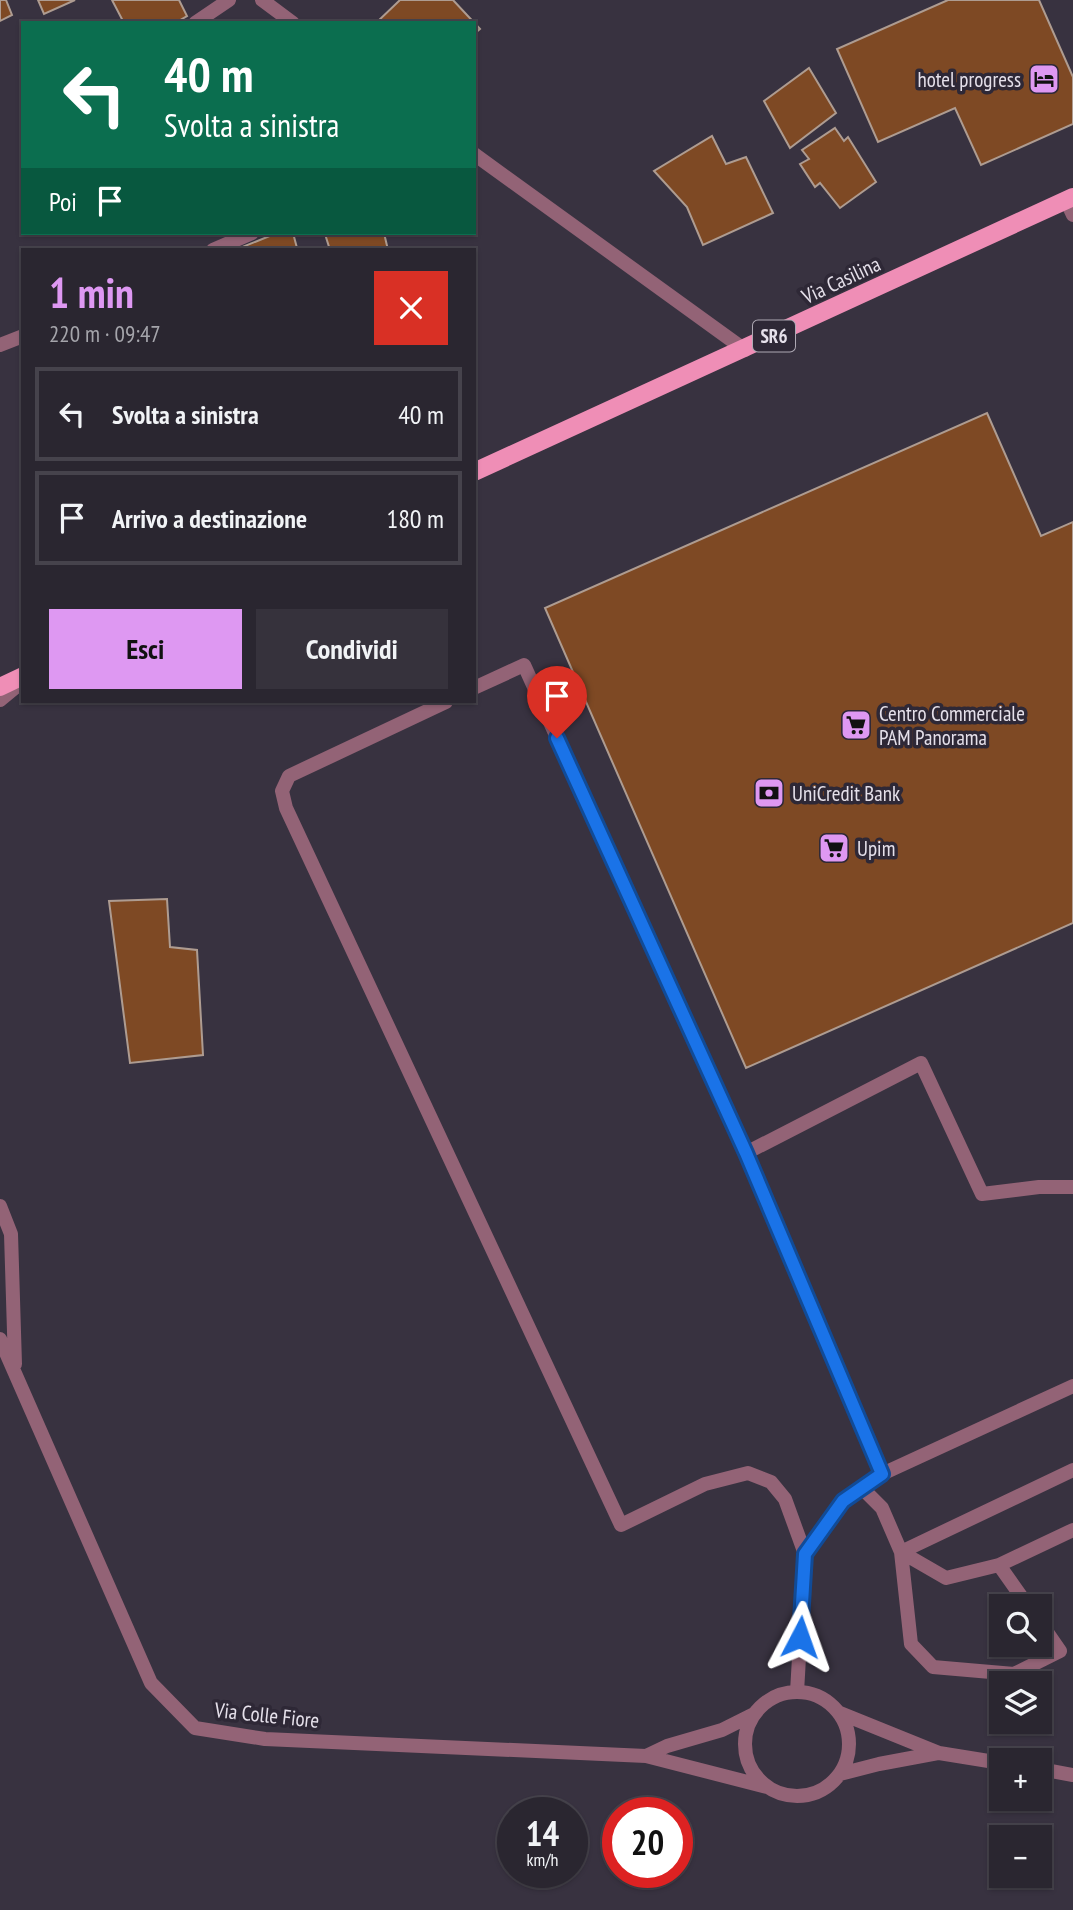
<!DOCTYPE html>
<html lang="it">
<head>
<meta charset="utf-8">
<style>
  :root { --surface:#2a2630; --page:#36323c; --text:#f1f3f6; --muted:#a5a5ab; --line:#46434c; --accent:#de98f2 }
  body { margin:0; font-family:"PT Sans Narrow",sans-serif; background:var(--page); color:var(--text); height:100vh; display:flex; flex-direction:column; font-size:26px; white-space:nowrap }
  * { box-sizing:border-box; margin:0 }
  p { font-size:23px; color:var(--muted) }
  .icon { flex:none; width:38px; height:38px; fill:none; stroke:currentColor; stroke-width:2; stroke-linecap:round; stroke-linejoin:round }
  .map { position:relative; flex:1; overflow:hidden }
  .details { position:absolute; left:21px; top:248px; width:455px; height:455px; display:flex; flex-direction:column; background:var(--surface); border-radius:0px; box-shadow:0 2px 5px #0004,0 0 0 2px var(--line) }
  .details>* { flex:none }
  .guide { position:absolute; left:21px; top:21px; width:455px; height:214px; border-radius:0px; box-shadow:0 2px 5px #0004,0 0 0 2px var(--line); background:#0b6e4f; color:#fff; overflow:hidden }
  .controls { position:absolute; left:989px; top:1594px; display:grid; gap:14px }
  .controls a { display:grid; place-items:center; width:63px; height:63px; border-radius:0px; background:var(--surface); box-shadow:0 2px 5px #0004,0 0 0 2px var(--line); font-size:35px }
  .speed { position:absolute; left:497px; top:1797px; display:flex; gap:14px; font-size:35px; font-weight:700; text-align:center }
  .speed>* { display:grid; place-content:center; width:91px; height:91px; border-radius:50%; background:var(--surface); box-shadow:0 2px 5px #0004,0 0 0 2px var(--line); line-height:1 }
  .speed small { font-size:18px; font-weight:400 }
  .speed .limit { border:10px solid #d22; background:#fff; color:#111 }
  .pin { position:absolute; display:grid; place-items:center; width:60px; height:60px; color:#fff; margin:-72px -30px; border-radius:50% 50% 50% 0; rotate:-45deg; box-shadow:0 0 7px #0007 }
  .pin .icon { rotate:45deg }
  .me { position:absolute; width:77px; margin:-38px; rotate:4deg; stroke-linejoin:round; filter:drop-shadow(0 0 5px #0008) }
  .turn { display:flex; align-items:center; gap:24px; height:147px; padding:0 28px; font-size:32px }
  .turn .icon { width:91px; height:91px; stroke-width:2.5 }
  .turn b { display:block; font-size:49px; line-height:60px }
  .then { display:flex; align-items:center; height:66px; padding:0 28px; background:#0003; gap:14px; font-size:26px }
  .round { display:grid; place-items:center; flex:none; width:74px; height:74px; border-radius:0px; background:var(--page) }
  .head { display:flex; align-items:center; justify-content:space-between; height:119px; padding:0 28px }
  h1 { font-size:42px; font-weight:600; line-height:52px; color:var(--accent) }
  .button { display:flex; gap:14px; margin-top:auto; padding:14px 28px }
  .button a { flex:1; height:80px; border-radius:0px; background:var(--accent); color:#111; font-size:28px; font-weight:600; line-height:80px; text-align:center }
  .button a+a { background:var(--page); color:var(--text) }
  ul { padding:0; list-style:none }
  li { display:flex; align-items:center; gap:21px; height:94px; margin:0 14px 10px; padding:0 14px; border:4px solid var(--line); border-radius:0px }
  li div { flex:1 }
  li b { display:block; font-size:26px }
  li em { font-style:normal }
  .map>svg:first-child { display:block }
</style>
</head>
<body>
<div class="map">
<svg width="1073" height="1910" viewBox="0 0 1073 1910">
  <rect width="100%" height="100%" fill="#383240"/>
  <path fill="#7e4924" stroke="#ae9c91" stroke-width="2" d="M 0,0 L 6,0 L 12,15 L 0,21 Z
    M 38,0 L 75,0 L 44,14 Z
    M 112,0 L 179,0 L 187,16 L 175,23 L 124,23 Z
    M 400,0 L 453,0 L 480,29 L 474,34 L 474,23 L 376,23 Z
    M 948,0 L 1039,0 L 1073,77 L 1073,124 L 981,165 L 955,108 L 878,142 L 837,49 Z
    M 809,68 L 836,113 L 790,148 L 764,101 Z
    M 835,128 L 844,141 L 848,137 L 876,182 L 840,208 L 820,183 L 815,187 L 800,164 L 809,159 L 802,150 Z
    M 712,136 L 726,164 L 746,157 L 773,213 L 703,245 L 687,207 L 654,171 Z
    M 277,233 L 293,233 L 297,248 L 290,250 L 235,250 Z
    M 330,233 L 384,233 L 388,250 L 330,250 L 325,234 Z
    M 987,413 L 1041,536 L 1073,522 L 1073,923 L 746,1068 L 545,608 Z
    M 167,899 L 170,947 L 197,950 L 203,1055 L 130,1063 L 109,901 Z"/>
  <g fill="none" stroke-linecap="round" stroke-linejoin="round">
    <path stroke="#936376" stroke-width="14" d="M 195,23 L 229,0
      M 213,250 L 252,233
      M 0,345 L 23,336
      M 474,688 L 524,665 L 746,1153 L 882,1474
      M 446,702 L 289,776 L 282,791 L 286,808 L 621,1525 L 705,1484 L 748,1473 L 771,1482 L 785,1499 L 805,1554 L 797,1692
      M 746,1153 L 921,1063 L 982,1194 L 1039,1187 L 1073,1187
      M 862,1488 L 882,1508 L 901,1552 L 911,1644 L 933,1667 L 1014,1674 L 1060,1651 L 1040,1622
      M 901,1552 L 1073,1470
      M 901,1552 L 946,1578 L 999,1565 L 1073,1530
      M 805,1554 L 843,1501 L 882,1474 L 1073,1386
      M 999,1565 L 1028,1606"/>
    <path stroke="#936376" stroke-width="14" d="M 262,0 L 293,23
      M 474,154 L 745,350
      M 1066,200 L 1073,215
      M 0,700 L 23,681
      M 0,1206 L 11,1234 L 15,1364
      M 0,1339 L 151,1683 L 195,1728 L 265,1739 L 646,1756 L 767,1787
      M745 1744a52 52 0 1 1 104 0a52 52 0 1 1-104 0Z
      M 840,1713 L 939,1753 L 1001,1763
      M 646,1756 L 667,1746 L 722,1730 L 754,1714
      M 1040,1769 L 1073,1775
      M 840,1774 L 879,1764 L 938,1753"/>
    <path stroke="#ef8eb6" stroke-width="18" d="M 474,472 L 1073,197
      M 0,687 L 23,676"/>
  </g>
  <g fill="none" stroke-linecap="round" stroke-linejoin="round">
    <g stroke="#114b97" stroke-width="18">
      <path id="route" d="M 557,738 L 746,1153 L 882,1474 L 843,1501 L 805,1554 L 800,1637"/>
    </g>
    <use href="#route" stroke="#1a73e8" stroke-width="12"/>
  </g>
  <defs>
    <g id="hotel-square" transform="scale(1.575)"><rect x="-9" y="-9" width="18" height="18" rx="4" fill="#de98f2" stroke="#2e2836"/><path d="M-6-4.5h1.5V1H6V5H4.5V3h-9V5H-6ZM-4 0a1.8 1.8 0 1 1 3.6 0ZM.5 0V-2.5h3Q6-2.5 6 0Z" fill="#111"/></g>
    <g id="supermarket-square" transform="scale(1.575)"><rect x="-9" y="-9" width="18" height="18" rx="4" fill="#de98f2" stroke="#2e2836"/><path d="M-6-5.5h2.5l.6 2H6L4.5 2H-2.5L-4.4-4H-6ZM-1.5 3.2a1.3 1.3 0 1 0 .1 0ZM3 3.2a1.3 1.3 0 1 0 .1 0Z" fill="#111"/></g>
    <g id="bank-square" transform="scale(1.575)"><rect x="-9" y="-9" width="18" height="18" rx="4" fill="#de98f2" stroke="#2e2836"/><path d="M-6-4H6V4H-6ZM0-2.3a2.3 2.3 0 1 0 0 4.6a2.3 2.3 0 1 0 0-4.6Z" fill="#111"/></g>
  </defs>
  <g fill-rule="evenodd">
    <use href="#hotel-square" x="1044" y="79"/>
    <use href="#supermarket-square" x="856" y="725"/>
    <use href="#bank-square" x="769" y="793"/>
    <use href="#supermarket-square" x="834" y="848"/>
  </g>
  <g text-anchor="middle" dominant-baseline="central" stroke-width="7" stroke-linejoin="round" paint-order="stroke">
    <rect fill="#2e2836" stroke="#aea9b4" stroke-width="2" x="753" y="320.5" width="42" height="31" rx="5"/>
    <g font-size="19" font-weight="bold" fill="#e5e0ea">
      <text x="774" y="336">SR6</text>
    </g>
    <g font-size="21" fill="#e5e0ea" stroke="#2e2836" text-anchor="start">
      <text x="1021" y="79" text-anchor="end">hotel progress</text>
      <text x="879" y="713">Centro Commerciale<tspan x="879" dy="24">PAM Panorama</tspan></text>
      <text x="792" y="793">UniCredit Bank</text>
      <text x="857" y="848">Upim</text>
    </g>
    <g font-size="21" fill="#e5e0ea" stroke="#2e2836">
      <text transform="translate(841 280) rotate(-25)">Via Casilina</text>
      <text transform="translate(267 1715) rotate(6)">Via Colle Fiore</text>
    </g>
  </g>
</svg>
<div class="controls">
<a><svg class="icon" aria-label="search" viewBox="0 0 24 24"><circle cx="10" cy="10" r="6"/><path d="M15 15l6 6"/></svg></a>
<a><svg class="icon" aria-label="layers" viewBox="0 0 24 24"><path d="M12 4l9 5-9 5-9-5zM3 14l9 5 9-5"/></svg></a>
<a>+</a>
<a>−</a>
</div>
<div class="speed"><div>14<small>km/h</small></div><div class="limit">20</div></div>
<div class="pin" style="left:557px;top:738px;background:#d93025"><svg class="icon" aria-label="arrive" viewBox="0 0 24 24"><path d="M6 21V4h12l-3 4 3 4H6"/></svg></div>
<svg class="me" style="left:800px;top:1637px" viewBox="-20 -20 40 40"><path d="M0-17L14 15 0 8-14 15z" fill="#1a73e8" stroke="#fff" stroke-width="4"/></svg>
<div class="guide">
<div class="turn"><svg class="icon" aria-label="left" viewBox="0 0 24 24"><path d="M17 20v-9H6M10 6l-5 5 5 5"/></svg><div><b>40 m</b>Svolta a sinistra</div></div>
<div class="then">Poi<svg class="icon" aria-label="arrive" viewBox="0 0 24 24"><path d="M6 21V4h12l-3 4 3 4H6"/></svg></div>
</div>
<section class="details">
<div class="head"><div><h1>1 min</h1><p>220 m · 09:47</p></div><a class="round" style="background:#d93025;color:#fff"><svg class="icon" aria-label="close" viewBox="0 0 24 24"><path d="M6 6l12 12M18 6L6 18"/></svg></a></div>
<ul>
<li><svg class="icon" aria-label="left" viewBox="0 0 24 24"><path d="M17 20v-9H6M10 6l-5 5 5 5"/></svg><div><b>Svolta a sinistra</b></div><em>40 m</em></li>
<li><svg class="icon" aria-label="arrive" viewBox="0 0 24 24"><path d="M6 21V4h12l-3 4 3 4H6"/></svg><div><b>Arrivo a destinazione</b></div><em>180 m</em></li>
</ul>
<div class="button"><a>Esci</a><a>Condividi</a></div>
</section>
</div>
</body>
</html>
